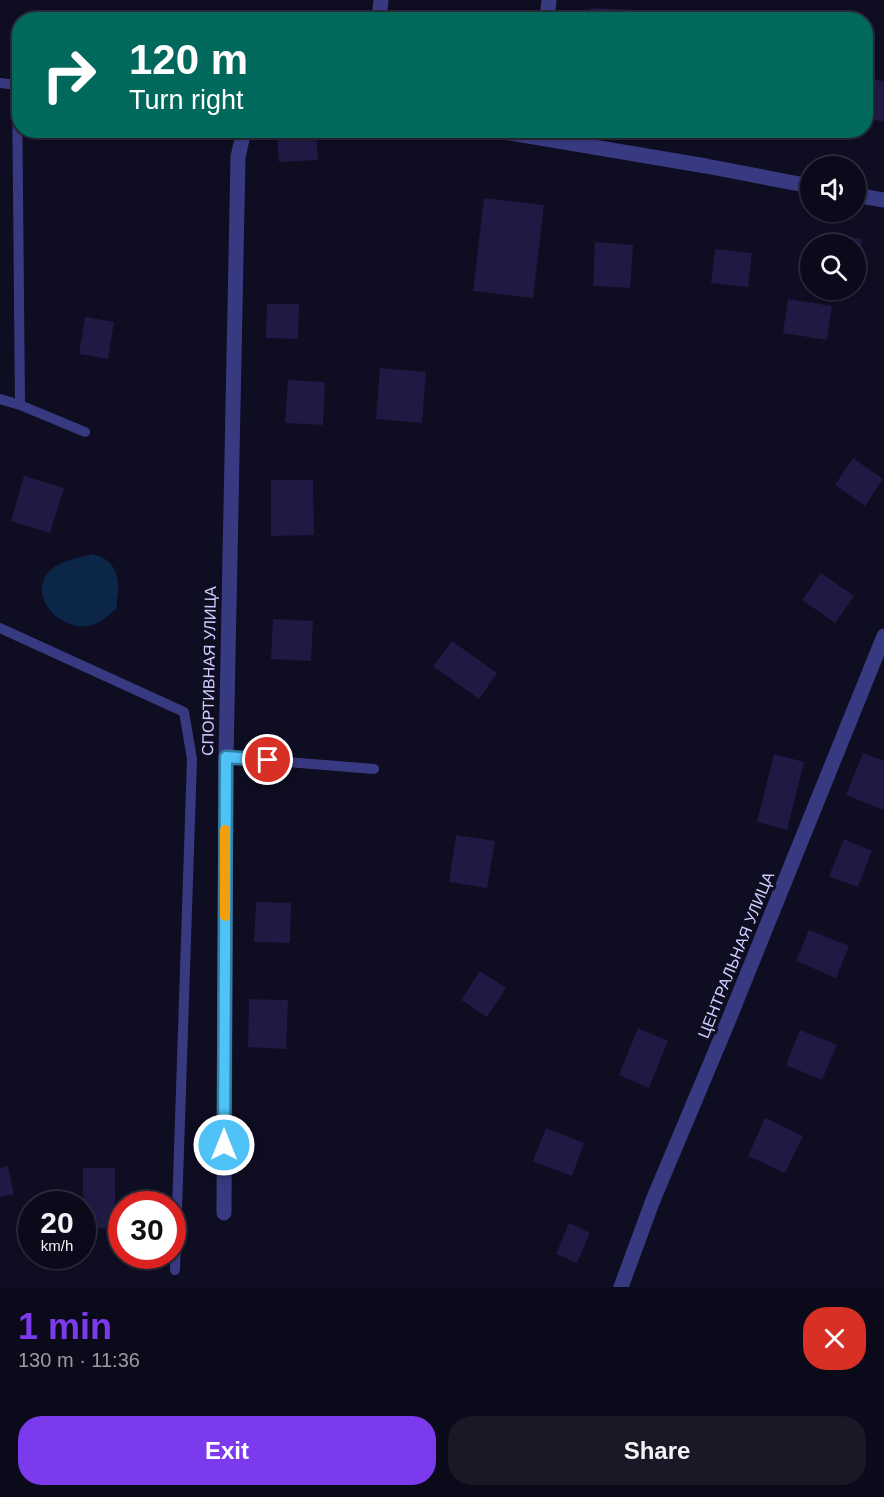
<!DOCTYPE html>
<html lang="en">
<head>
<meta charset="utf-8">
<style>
  :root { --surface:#0b0a1a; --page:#191827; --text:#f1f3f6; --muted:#9a9aa2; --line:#2b2b39; --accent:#7c3aed }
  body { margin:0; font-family:Helvetica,sans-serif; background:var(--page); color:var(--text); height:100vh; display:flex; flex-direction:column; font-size:22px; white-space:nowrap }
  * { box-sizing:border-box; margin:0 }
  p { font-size:20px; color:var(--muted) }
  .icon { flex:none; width:33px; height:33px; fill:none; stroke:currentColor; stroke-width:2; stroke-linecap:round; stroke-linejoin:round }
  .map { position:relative; height:1287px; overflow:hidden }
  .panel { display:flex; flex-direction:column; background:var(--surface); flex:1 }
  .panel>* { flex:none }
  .guide { position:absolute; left:12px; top:12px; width:861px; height:126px; border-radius:24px; box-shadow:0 2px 4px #0004,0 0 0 2px var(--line); background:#00695c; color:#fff; overflow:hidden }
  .fabs { position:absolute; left:800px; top:156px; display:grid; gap:12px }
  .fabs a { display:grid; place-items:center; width:66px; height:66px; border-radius:50%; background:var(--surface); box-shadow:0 2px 4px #0004,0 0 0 2px var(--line); font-size:30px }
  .speed { position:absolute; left:18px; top:1191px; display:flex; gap:12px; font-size:30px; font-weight:700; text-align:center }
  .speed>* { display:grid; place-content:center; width:78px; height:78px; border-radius:50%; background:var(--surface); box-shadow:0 2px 4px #0004,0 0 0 2px var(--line); line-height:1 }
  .speed small { font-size:15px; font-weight:400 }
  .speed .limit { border:9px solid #d22; background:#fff; color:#111 }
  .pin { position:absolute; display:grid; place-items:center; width:51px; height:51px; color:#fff; margin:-26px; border:3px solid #fff; border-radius:50%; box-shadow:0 2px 6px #0007 }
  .me { position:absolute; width:66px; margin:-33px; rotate:0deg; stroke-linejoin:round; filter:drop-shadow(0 0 4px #0008) }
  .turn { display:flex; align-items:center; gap:21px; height:126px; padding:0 18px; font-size:27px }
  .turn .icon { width:78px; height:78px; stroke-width:2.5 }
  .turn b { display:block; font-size:42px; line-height:51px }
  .round { display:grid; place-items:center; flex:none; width:63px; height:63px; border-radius:24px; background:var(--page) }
  .head { display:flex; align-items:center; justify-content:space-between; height:102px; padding:0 18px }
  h1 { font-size:36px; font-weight:700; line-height:45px; color:var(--accent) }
  .button { display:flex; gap:12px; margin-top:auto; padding:12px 18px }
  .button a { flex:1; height:69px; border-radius:24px; background:var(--accent); color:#fff; font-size:24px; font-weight:700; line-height:69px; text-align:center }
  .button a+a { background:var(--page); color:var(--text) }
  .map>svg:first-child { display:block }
</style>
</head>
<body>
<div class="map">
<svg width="884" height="1287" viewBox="0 0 884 1287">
  <rect width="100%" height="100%" fill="#0f0d22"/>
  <path fill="#0c2647" d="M 92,554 C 115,558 122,579 117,600 C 117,603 117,606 116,609 C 114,611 111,613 109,615 C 94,628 80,630 63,621 C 44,611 32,584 53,568 C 64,560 79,558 92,554 Z"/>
  <path fill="#1f1943" d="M 591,8 L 634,10 L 633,20 L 590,20 Z
    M 866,78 L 884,81 L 884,122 L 866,118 Z
    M 316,133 L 318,160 L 279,162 L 277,135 Z
    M 484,198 L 544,205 L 533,298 L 473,291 Z
    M 823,234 L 862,239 L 858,269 L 855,268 L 855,244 L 822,244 Z
    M 595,242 L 633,245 L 630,288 L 593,286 Z
    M 715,249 L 752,253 L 748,287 L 711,283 Z
    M 788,299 L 832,306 L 827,340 L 783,333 Z
    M 267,304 L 299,304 L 298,339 L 266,338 Z
    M 85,317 L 114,322 L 108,359 L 79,354 Z
    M 380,368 L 426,372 L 422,423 L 376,419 Z
    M 288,380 L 325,382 L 323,425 L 285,423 Z
    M 853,458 L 883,479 L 865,506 L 835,485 Z
    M 24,476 L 64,488 L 50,533 L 11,521 Z
    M 271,480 L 313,480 L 314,535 L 271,536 Z
    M 821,573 L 854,596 L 835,623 L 802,600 Z
    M 273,619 L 313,621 L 311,661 L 271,659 Z
    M 452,641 L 497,673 L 479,699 L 433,666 Z
    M 863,753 L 884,761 L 884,810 L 846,795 Z
    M 774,754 L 804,762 L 787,830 L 757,822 Z
    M 456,835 L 495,841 L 487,888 L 449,882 Z
    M 844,839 L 872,851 L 858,887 L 829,876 Z
    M 256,902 L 291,903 L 290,943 L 254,942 Z
    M 809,930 L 849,946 L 836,978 L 796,961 Z
    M 480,971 L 506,988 L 487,1017 L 461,1000 Z
    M 249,999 L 288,1000 L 286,1049 L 248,1047 Z
    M 638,1028 L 668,1041 L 649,1088 L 619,1075 Z
    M 800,1030 L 837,1045 L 822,1080 L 786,1065 Z
    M 765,1118 L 803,1136 L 785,1173 L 748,1156 Z
    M 546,1128 L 584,1143 L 572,1176 L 533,1161 Z
    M 8,1166 L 14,1194 L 0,1197 L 0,1168 Z
    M 83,1168 L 115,1168 L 115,1228 L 83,1228 Z
    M 569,1223 L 590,1233 L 577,1263 L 556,1254 Z"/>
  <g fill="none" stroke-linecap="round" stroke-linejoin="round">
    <path stroke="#383a81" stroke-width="10" d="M 0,83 L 17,85 L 20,405
      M 0,399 L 20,405 L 85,432
      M 0,628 L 184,712 L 192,759 L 175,1270
      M 226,757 L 374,769"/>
    <path stroke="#383a81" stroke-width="15" d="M 379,20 L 381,0
      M 547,20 L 549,0
      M 492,130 L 706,166 L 810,186
      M 855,195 L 884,200
      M 224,1213 L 226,757 L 238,157 L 244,130
      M 621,1287 L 653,1200 L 727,1024 L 884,636"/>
  </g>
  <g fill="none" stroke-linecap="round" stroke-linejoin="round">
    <g stroke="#337fa1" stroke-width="15">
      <path id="route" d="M 224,1145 L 226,757 L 268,760"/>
    </g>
    <use href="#route" stroke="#4fc3f7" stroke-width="10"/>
    <path stroke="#f59e0b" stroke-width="10" d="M 225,916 L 225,830"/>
  </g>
  <g text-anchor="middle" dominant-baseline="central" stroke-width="6" stroke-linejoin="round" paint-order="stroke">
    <g font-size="16" fill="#d0ceff" stroke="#0f0d22">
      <text transform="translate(209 671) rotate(-89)">СПОРТИВНАЯ УЛИЦА</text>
      <text transform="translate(736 955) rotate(-68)">ЦЕНТРАЛЬНАЯ УЛИЦА</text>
    </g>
  </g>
</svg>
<div class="fabs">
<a><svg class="icon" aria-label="sound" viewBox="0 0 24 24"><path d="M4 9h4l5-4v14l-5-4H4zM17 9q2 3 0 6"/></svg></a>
<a><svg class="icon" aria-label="search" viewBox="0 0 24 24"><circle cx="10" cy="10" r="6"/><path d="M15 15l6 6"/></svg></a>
</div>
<div class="speed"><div>20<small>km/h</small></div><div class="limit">30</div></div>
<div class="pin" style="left:268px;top:760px;background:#d93025"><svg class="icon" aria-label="arrive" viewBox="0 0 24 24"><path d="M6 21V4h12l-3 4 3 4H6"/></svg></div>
<svg class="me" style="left:224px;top:1145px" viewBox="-20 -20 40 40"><circle r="17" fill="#4fc3f7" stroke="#fff" stroke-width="3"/><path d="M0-11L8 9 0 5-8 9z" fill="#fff"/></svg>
<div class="guide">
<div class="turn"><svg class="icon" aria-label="right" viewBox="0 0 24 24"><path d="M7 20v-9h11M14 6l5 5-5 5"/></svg><div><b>120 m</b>Turn right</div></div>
</div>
</div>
<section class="panel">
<div class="head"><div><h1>1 min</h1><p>130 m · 11:36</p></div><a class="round" style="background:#d93025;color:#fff"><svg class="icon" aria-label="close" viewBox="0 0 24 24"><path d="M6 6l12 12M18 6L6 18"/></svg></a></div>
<div class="button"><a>Exit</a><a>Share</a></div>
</section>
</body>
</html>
